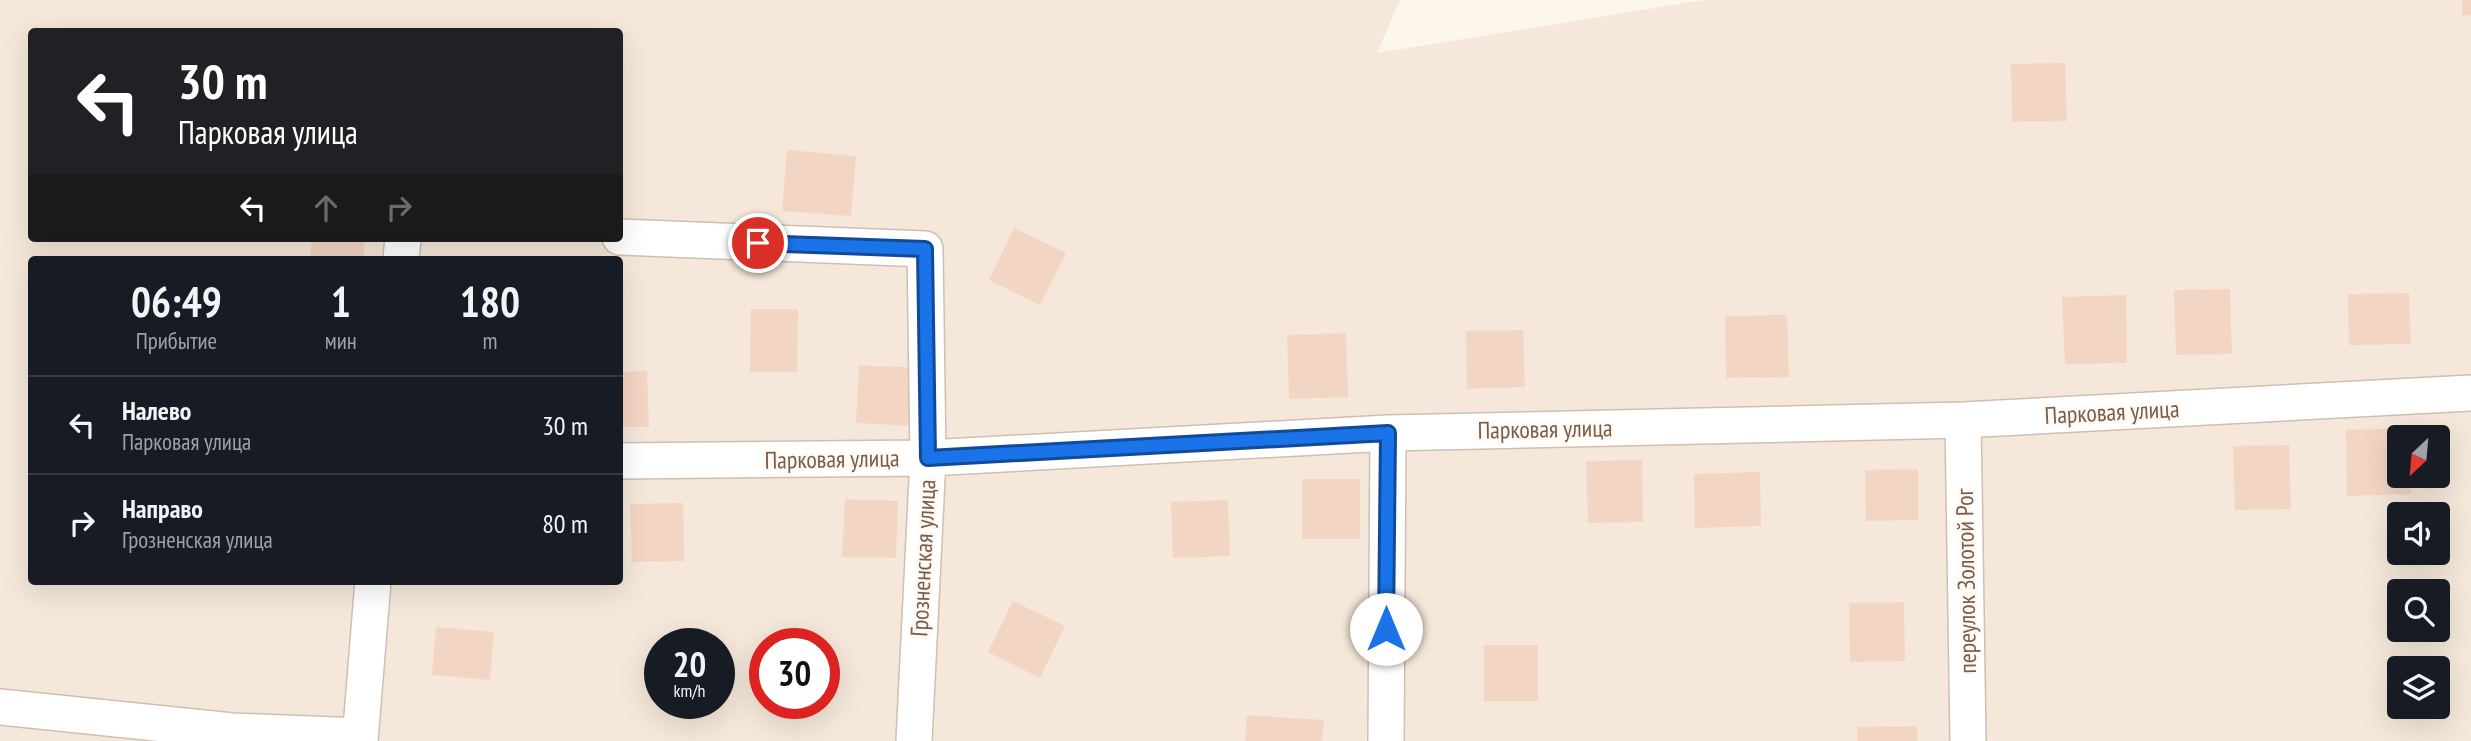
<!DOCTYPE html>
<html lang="ru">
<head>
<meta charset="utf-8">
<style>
  :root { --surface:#171b24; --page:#20242c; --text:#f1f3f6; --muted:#9ea1a6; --line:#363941 }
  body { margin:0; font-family:"PT Sans Narrow",sans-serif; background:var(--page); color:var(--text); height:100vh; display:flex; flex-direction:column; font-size:26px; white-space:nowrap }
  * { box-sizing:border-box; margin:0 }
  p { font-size:23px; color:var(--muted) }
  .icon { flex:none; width:38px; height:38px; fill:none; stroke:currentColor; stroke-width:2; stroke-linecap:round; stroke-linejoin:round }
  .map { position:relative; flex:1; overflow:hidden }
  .sheet { position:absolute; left:28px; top:256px; width:595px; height:329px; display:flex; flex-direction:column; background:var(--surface); border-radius:7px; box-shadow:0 7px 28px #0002 }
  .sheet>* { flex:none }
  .top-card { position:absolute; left:28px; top:28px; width:595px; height:214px; border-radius:7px; box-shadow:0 7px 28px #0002; background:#202124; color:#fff; overflow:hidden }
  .needle { width:46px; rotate:206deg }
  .tools { position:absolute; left:2387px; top:425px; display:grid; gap:14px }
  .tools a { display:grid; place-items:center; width:63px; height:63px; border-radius:7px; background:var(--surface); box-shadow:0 7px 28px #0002; font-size:35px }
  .speed { position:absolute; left:644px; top:628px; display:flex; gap:14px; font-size:35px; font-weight:700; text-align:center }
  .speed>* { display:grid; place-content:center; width:91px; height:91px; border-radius:50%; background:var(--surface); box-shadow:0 7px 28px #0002; line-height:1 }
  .speed small { font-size:18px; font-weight:400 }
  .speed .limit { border:10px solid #d22; background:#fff; color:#111 }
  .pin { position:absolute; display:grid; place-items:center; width:60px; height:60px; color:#fff; margin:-30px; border:4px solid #fff; border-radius:50%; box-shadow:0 2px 7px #0007 }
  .me { position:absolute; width:77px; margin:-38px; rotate:0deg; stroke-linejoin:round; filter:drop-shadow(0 0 5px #0008) }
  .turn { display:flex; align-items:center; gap:24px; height:147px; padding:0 35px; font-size:32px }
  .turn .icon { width:91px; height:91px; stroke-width:2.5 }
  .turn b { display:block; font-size:49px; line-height:60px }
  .lanes { display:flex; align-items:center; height:66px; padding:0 35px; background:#0003; justify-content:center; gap:35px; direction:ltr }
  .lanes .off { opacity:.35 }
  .eta { display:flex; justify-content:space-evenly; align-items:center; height:119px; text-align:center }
  .eta b { font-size:42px; font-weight:700; line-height:49px }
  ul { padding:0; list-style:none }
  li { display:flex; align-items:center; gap:21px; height:98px; padding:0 35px; border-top:2px solid var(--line) }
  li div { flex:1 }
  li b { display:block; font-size:26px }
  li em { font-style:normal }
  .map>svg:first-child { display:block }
</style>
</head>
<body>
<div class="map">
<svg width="2471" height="741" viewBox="0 0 2471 741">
  <rect width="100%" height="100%" fill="#fdf6ec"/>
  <path fill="#f5e8da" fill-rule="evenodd" d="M 0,0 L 1400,0 L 1377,53 L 1704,0 L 2471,0 L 2471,741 L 0,741 ZM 32,32 L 620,32 L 620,238 L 32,238 ZM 32,259 L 620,259 L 620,581 L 32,581 ZM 2399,438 L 2438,438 L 2438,476 L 2399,476 ZM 2399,514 L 2438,514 L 2438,553 L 2399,553 ZM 2399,592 L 2438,592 L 2438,630 L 2399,630 ZM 660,644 L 719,644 L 719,704 L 660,704 ZM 765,644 L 824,644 L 824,704 L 765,704 ZM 2399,668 L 2438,668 L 2438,707 L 2399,707 Z"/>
  <path fill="#f3d5c3" d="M 2462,0 L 2471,0 L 2471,15 L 2462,16 Z
    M 2065,63 L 2067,121 L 2012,122 L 2011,64 Z
    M 787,150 L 856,156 L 851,216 L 782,211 Z
    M 1014,228 L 1066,253 L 1040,305 L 989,280 Z
    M 312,238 L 365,238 L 363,259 L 310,259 Z
    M 2230,289 L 2232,354 L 2176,355 L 2174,290 Z
    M 2409,293 L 2411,344 L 2349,345 L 2348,294 Z
    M 2126,295 L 2127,363 L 2065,364 L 2062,297 Z
    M 751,309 L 798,309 L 797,372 L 750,372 Z
    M 1787,315 L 1789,377 L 1726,378 L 1725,316 Z
    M 1523,330 L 1525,387 L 1467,389 L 1466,331 Z
    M 1346,333 L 1348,397 L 1289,399 L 1287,335 Z
    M 859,365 L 918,368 L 915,426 L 856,423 Z
    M 647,371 L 649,427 L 620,427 L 620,372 Z
    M 2409,428 L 2409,438 L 2399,438 L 2399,476 L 2410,476 L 2411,494 L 2347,496 L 2346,430 Z
    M 2289,445 L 2291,509 L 2235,510 L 2233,446 Z
    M 1642,460 L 1643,522 L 1588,523 L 1586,461 Z
    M 1918,469 L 1918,520 L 1866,521 L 1865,470 Z
    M 1760,472 L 1761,526 L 1695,528 L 1694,474 Z
    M 1302,479 L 1360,479 L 1360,539 L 1302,539 Z
    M 845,499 L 898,501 L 896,558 L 842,557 Z
    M 1228,500 L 1230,556 L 1173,558 L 1171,502 Z
    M 683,503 L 684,561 L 632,562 L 630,504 Z
    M 1013,601 L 1065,626 L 1040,678 L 988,652 Z
    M 1904,602 L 1905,661 L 1850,662 L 1849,603 Z
    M 436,627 L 494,632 L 490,680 L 432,675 Z
    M 1484,645 L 1538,645 L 1538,701 L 1484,701 Z
    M 1247,715 L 1324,720 L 1322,741 L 1245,741 Z
    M 1917,726 L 1917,741 L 1857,741 L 1857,727 Z"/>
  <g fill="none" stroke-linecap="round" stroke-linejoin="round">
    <g stroke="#d1beb0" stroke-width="38">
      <path id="minor" d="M 620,237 L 925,249 L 928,458 L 914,741
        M 401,259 L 403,238
        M 1963,420 L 1968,741
        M 620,461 L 928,458 L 1388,433 L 1963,420 L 2471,393
        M 0,707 L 232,731 L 360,736
        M 360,741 L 373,581
        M 1386,741 L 1388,433"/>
    </g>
    <use href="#minor" stroke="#fff" stroke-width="35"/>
  </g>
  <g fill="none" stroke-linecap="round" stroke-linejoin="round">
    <g stroke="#114b97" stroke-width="18">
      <path id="route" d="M 758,243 L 925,249 L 928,458 L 1388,433 L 1386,629"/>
    </g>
    <use href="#route" stroke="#1a73e8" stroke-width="12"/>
  </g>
  <g text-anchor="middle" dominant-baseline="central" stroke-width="6" stroke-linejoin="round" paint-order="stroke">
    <g font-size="24" fill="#7a5c4d" stroke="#fffaf3">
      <text transform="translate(2112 412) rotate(-3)">Парковая улица</text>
      <text transform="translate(1545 429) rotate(-1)">Парковая улица</text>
      <text transform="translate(832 459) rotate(-1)">Парковая улица</text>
      <text transform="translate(923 558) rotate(-87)">Грозненская улица</text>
      <text transform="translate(1966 581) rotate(-91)">переулок Золотой Рог</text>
    </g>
  </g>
</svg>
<div class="tools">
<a><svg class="needle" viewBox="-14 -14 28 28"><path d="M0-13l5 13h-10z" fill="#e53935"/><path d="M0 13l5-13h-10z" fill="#9ea1a6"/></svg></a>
<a><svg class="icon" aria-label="sound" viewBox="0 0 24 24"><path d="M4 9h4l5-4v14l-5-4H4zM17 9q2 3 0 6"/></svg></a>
<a><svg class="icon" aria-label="search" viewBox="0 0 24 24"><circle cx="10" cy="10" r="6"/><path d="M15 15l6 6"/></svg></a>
<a><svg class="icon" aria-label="layers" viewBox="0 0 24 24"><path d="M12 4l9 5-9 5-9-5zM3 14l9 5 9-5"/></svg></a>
</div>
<div class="speed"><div>20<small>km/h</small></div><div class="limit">30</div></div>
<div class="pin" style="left:758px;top:243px;background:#d93025"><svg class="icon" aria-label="arrive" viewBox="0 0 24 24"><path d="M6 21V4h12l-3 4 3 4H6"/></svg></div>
<svg class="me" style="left:1386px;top:629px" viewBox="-20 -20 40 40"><circle r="19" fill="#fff"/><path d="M0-13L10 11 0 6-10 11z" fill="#1a73e8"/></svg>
<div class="top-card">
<div class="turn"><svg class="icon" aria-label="left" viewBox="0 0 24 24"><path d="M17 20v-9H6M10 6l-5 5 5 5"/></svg><div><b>30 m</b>Парковая улица</div></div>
<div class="lanes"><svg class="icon" aria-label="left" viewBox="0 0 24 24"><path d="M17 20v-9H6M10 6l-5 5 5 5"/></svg><svg class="icon off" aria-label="ahead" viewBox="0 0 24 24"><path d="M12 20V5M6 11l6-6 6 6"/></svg><svg class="icon off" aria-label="right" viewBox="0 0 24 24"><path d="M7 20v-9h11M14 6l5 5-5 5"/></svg></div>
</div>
<section class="sheet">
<div class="eta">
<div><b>06:49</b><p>Прибытие</p></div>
<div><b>1</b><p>мин</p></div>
<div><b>180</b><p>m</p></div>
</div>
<ul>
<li><svg class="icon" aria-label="left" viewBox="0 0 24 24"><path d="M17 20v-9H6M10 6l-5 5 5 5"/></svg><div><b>Налево</b><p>Парковая улица</p></div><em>30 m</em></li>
<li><svg class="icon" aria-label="right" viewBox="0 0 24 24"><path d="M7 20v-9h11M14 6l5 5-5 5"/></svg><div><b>Направо</b><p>Грозненская улица</p></div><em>80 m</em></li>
</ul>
</section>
</div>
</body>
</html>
